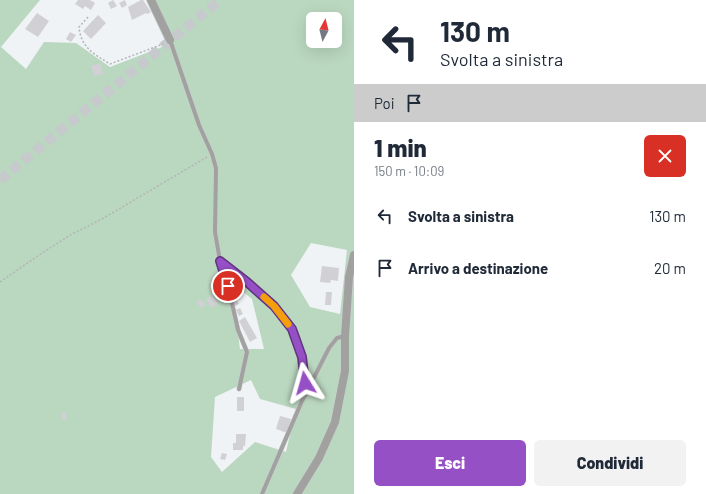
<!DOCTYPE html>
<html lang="it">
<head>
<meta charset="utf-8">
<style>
  :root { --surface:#fff; --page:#f2f2f3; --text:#1f2937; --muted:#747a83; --accent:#9650c5 }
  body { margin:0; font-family:Barlow,sans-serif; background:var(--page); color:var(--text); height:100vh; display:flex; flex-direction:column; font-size:15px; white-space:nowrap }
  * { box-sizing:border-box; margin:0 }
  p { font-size:13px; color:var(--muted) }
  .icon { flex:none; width:22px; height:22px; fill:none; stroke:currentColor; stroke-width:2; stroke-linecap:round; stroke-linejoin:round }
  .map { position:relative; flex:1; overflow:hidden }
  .sheet { display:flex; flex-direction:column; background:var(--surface); width:352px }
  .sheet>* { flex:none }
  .guide { background:#fff; color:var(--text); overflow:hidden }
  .needle { width:26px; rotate:7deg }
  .tools { position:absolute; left:306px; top:12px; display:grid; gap:8px }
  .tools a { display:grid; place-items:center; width:36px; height:36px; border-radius:6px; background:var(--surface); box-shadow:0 4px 16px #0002; font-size:20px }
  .pin { position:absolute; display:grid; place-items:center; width:34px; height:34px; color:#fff; margin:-17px; border:2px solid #fff; border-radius:50%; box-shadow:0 1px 4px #0007 }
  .me { position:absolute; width:44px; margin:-22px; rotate:352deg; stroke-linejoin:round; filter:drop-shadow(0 0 3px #0008) }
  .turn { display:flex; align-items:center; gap:14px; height:84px; padding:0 20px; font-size:18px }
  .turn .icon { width:52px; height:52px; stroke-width:2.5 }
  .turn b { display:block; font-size:28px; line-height:34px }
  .then { display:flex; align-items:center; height:38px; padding:0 20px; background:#0003; gap:8px; font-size:15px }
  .round { display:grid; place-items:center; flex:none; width:42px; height:42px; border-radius:6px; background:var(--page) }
  .head { display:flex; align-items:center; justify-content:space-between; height:68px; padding:0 20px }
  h1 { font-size:24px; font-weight:800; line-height:30px }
  .primary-button { display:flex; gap:8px; margin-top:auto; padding:8px 20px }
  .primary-button a { flex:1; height:46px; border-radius:6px; background:var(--accent); color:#fff; font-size:16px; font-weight:800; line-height:46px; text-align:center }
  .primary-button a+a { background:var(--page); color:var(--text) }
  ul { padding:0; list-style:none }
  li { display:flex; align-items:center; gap:12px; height:52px; padding:0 20px }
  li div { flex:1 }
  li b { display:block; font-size:15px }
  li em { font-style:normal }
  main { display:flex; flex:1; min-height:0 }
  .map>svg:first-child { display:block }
</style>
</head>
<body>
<main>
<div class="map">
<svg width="354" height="494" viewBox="0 0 354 494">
  <rect width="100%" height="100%" fill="#f0f3f6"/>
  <path fill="#bad7bf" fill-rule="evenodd" d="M 0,0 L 40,0 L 1,47 L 26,69 L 44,42 L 76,43 L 110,67 L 167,45 L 146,0 L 354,0 L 354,494 L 0,494 ZM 313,19 L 335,19 L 335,41 L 313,41 ZM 311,243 L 347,250 L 340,314 L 310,307 L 291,275 ZM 231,282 L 252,299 L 264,349 L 240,349 ZM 251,380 L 260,399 L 296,409 L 286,452 L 255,442 L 222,472 L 211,457 L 215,397 Z"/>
  <path fill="#d1d0d4" d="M 78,0 L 90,0 L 95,3 L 91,10 L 85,6 L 83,9 L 75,4 Z
    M 113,0 L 117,6 L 111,9 L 108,3 Z
    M 125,0 L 127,5 L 122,8 L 119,3 Z
    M 141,0 L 143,0 L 151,12 L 147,14 L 146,13 L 132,20 L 128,7 Z
    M 37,13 L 49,21 L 38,37 L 25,29 Z
    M 98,15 L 106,23 L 91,39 L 83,31 Z
    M 70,32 L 76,35 L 71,42 L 66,39 Z
    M 100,63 L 103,74 L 94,76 L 91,66 Z
    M 322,266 L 339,268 L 338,281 L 331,280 L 330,283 L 320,282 Z
    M 326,292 L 332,292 L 331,305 L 325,305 Z
    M 212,295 L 218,304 L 211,308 L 206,299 Z
    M 235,298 L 239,304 L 235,306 L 232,299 Z
    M 201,299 L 206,305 L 201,308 L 196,302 Z
    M 240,308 L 243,314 L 239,316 L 236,310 Z
    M 245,317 L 257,338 L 250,342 L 239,321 Z
    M 237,397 L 244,397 L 244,411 L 237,411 Z
    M 65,412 L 67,419 L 63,420 L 61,414 Z
    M 280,416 L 291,419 L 287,433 L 276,429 Z
    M 236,434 L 246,434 L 245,446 L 243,446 L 243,450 L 233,450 L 233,443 L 236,443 Z
    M 222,453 L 227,454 L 225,460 L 220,459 Z"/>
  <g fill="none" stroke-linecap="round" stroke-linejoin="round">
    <path stroke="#c7cacc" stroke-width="10" stroke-dasharray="10 5" stroke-linecap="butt" d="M 0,180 L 220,0"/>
    <g stroke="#cbced0" stroke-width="5">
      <path id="service" d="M 170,40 L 199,125 L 212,154 L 216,168 L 215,232 L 220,261 L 228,286 L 238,330 L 247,352 L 239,389
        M 220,261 C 245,281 274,300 291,328 C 294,332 295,338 297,342 C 303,360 306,377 303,396
        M 262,494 L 302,401 L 329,348 L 337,338 L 345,336"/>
    </g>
    <g stroke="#cbced0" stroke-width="9">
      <path id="minor" d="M 151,0 L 170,40
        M 297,494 L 319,458 L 335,422 L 345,371 L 345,336 L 349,277 L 354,255"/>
    </g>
    <path stroke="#b2b5b7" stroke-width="1.5" stroke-dasharray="2 2" stroke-linecap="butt" d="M 88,17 L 79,27 C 81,48 94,54 110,64 L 163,44
      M 0,282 L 42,253 L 72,234 L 102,219 L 207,157"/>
    <use href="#service" stroke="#a1a1a0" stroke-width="4"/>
    <use href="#minor" stroke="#a1a1a0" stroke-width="8"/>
  </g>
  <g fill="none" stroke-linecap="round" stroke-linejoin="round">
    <g stroke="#623480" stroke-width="10">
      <path id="route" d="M 228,286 L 220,261 L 247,282 L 274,306 L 292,329 L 302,357 L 305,383"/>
    </g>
    <use href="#route" stroke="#9650c5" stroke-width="7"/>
    <path stroke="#f59e0b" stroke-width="7" d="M 264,297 L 274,306 L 288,324"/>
  </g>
</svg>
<div class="tools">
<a><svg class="needle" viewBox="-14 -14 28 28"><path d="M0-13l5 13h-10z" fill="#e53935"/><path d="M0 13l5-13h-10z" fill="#747a83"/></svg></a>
</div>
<div class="pin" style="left:228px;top:286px;background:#d93025"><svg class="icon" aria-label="arrive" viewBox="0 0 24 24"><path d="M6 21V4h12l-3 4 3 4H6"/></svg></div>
<svg class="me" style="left:305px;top:383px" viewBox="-20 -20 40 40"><path d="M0-17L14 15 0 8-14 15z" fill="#9650c5" stroke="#fff" stroke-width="4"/></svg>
</div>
<section class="sheet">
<div class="guide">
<div class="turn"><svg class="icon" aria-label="left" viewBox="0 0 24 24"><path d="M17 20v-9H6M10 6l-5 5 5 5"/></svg><div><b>130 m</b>Svolta a sinistra</div></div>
<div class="then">Poi<svg class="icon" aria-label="arrive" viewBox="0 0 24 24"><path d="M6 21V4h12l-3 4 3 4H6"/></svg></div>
</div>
<div class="head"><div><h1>1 min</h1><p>150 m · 10:09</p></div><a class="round" style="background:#d93025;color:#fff"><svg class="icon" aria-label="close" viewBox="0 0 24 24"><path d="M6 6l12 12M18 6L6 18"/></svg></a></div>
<ul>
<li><svg class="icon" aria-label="left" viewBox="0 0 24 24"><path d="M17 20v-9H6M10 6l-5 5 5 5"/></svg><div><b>Svolta a sinistra</b></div><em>130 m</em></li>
<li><svg class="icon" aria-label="arrive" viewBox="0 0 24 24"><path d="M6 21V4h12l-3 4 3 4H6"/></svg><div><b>Arrivo a destinazione</b></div><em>20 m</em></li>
</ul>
<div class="primary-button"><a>Esci</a><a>Condividi</a></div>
</section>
</main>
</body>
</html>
